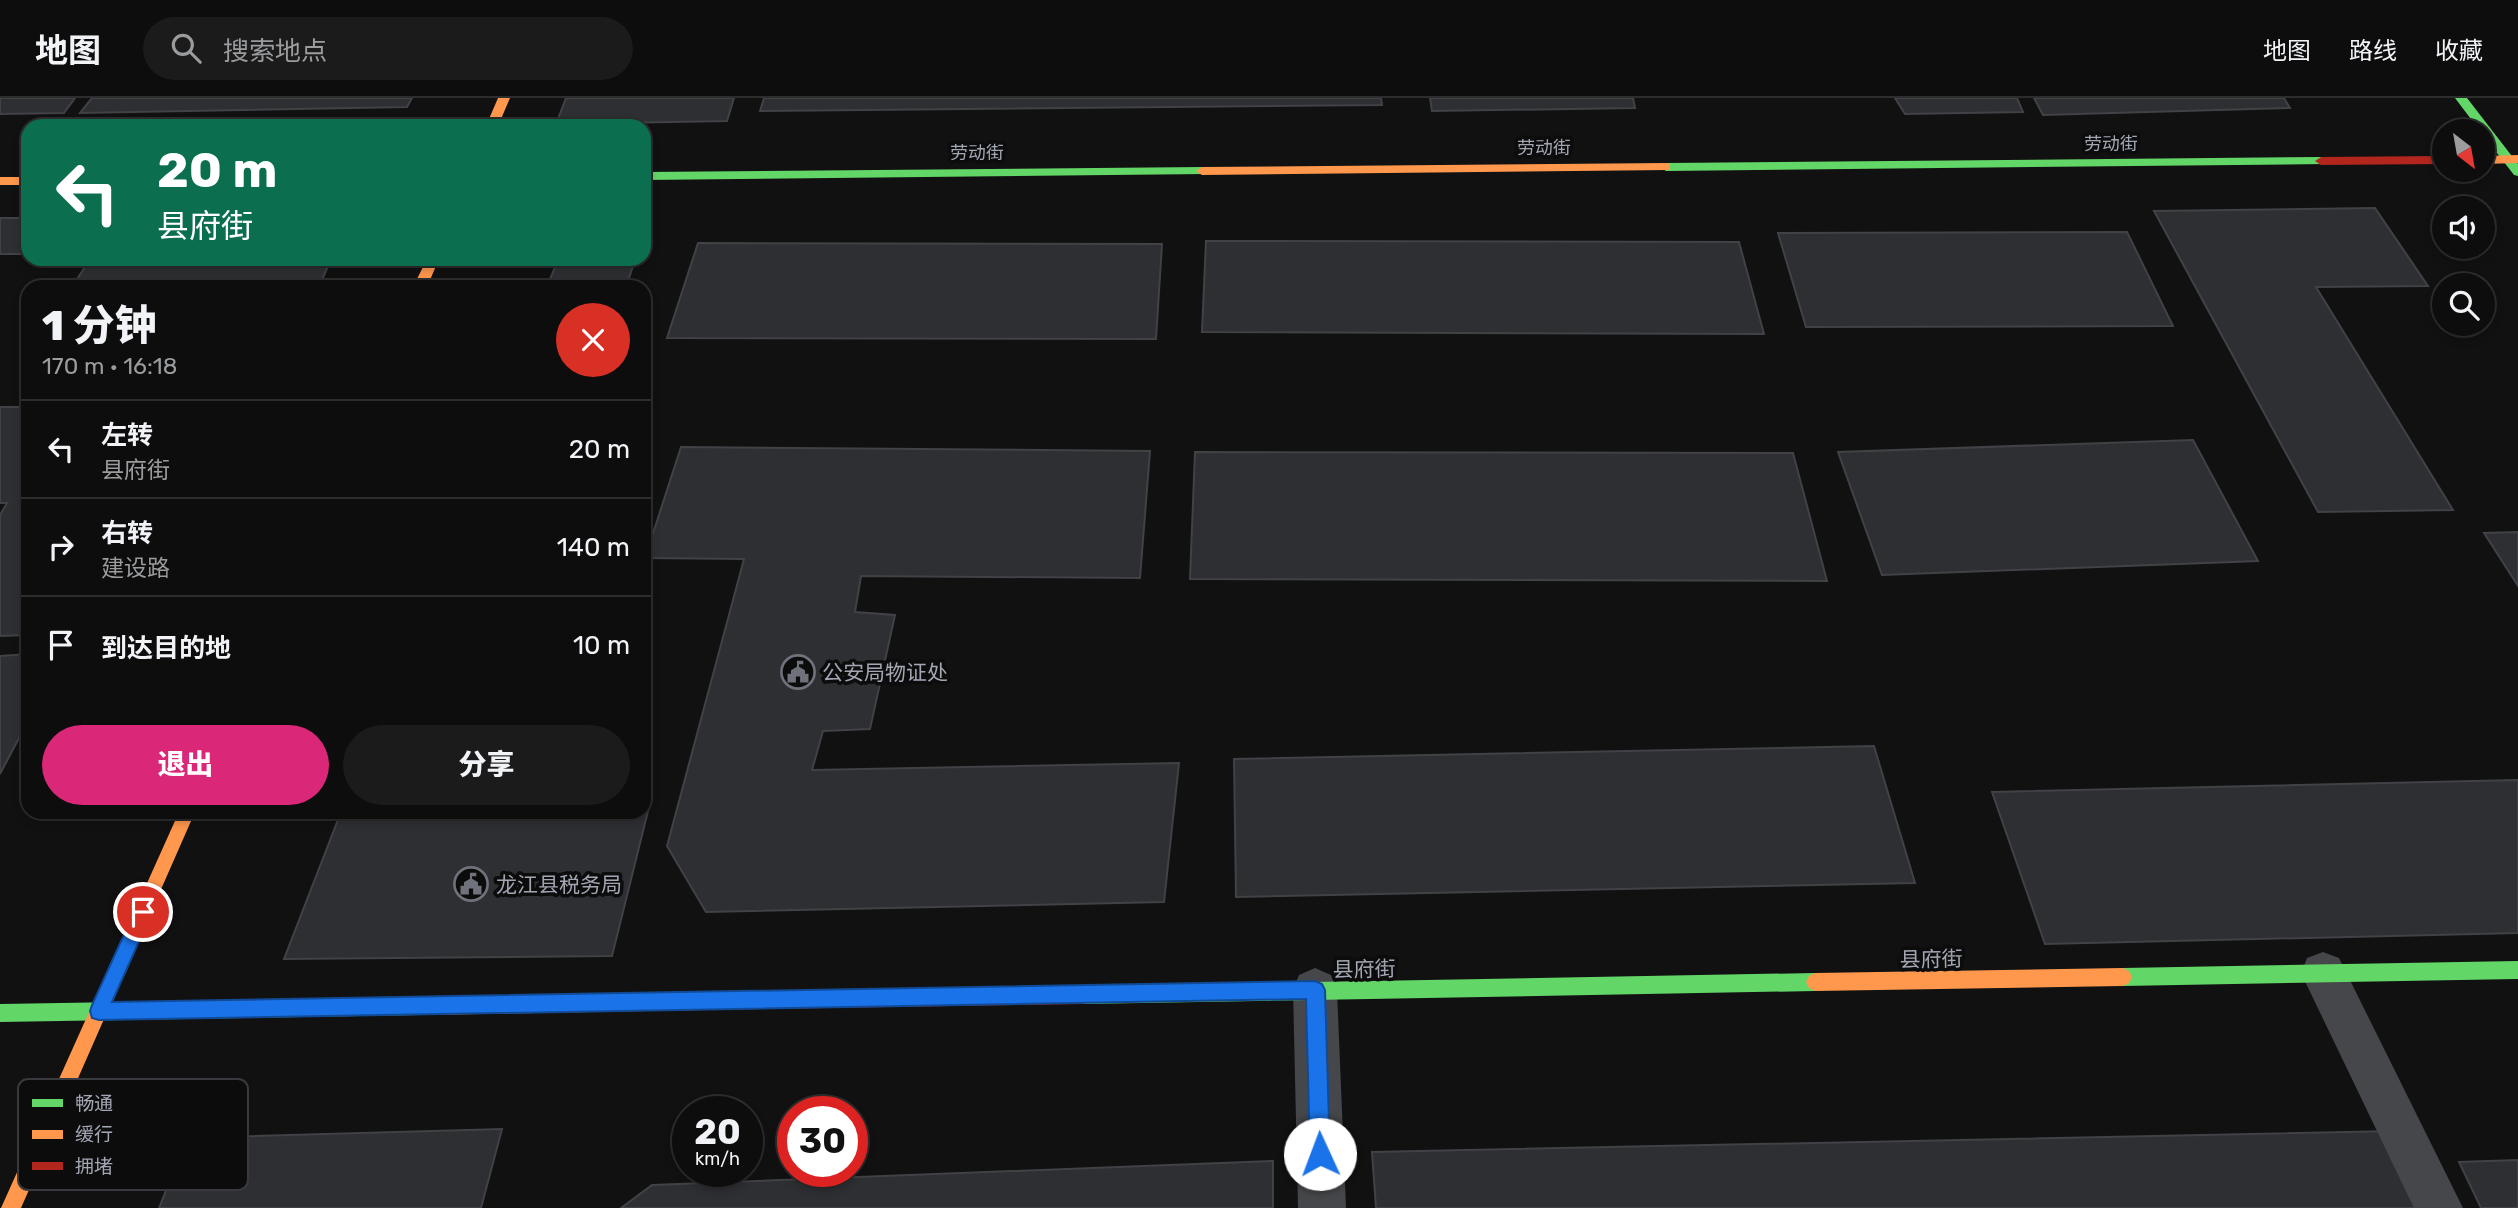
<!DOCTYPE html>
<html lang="zh">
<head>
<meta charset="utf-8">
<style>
  :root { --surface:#0d0d0e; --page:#1b1b1c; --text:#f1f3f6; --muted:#9a9c9e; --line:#2d2d2e; --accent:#db2777 }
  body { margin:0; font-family:Rubik,"Noto Sans SC",sans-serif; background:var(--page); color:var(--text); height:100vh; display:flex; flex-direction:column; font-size:26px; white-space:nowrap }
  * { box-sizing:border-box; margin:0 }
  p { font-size:23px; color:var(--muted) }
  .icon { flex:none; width:38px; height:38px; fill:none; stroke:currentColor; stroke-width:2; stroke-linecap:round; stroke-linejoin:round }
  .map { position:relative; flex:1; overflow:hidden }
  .details { position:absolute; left:21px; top:182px; width:630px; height:539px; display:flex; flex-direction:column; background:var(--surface); border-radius:21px; box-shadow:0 4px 10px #0003,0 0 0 2px var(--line) }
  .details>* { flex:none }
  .guide { position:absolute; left:21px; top:21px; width:630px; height:147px; border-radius:21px; box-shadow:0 4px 10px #0003,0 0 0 2px var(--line); background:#0b6e4f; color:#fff; overflow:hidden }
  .needle { width:46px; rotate:149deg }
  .tools { position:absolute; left:2432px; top:21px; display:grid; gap:14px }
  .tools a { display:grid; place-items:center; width:63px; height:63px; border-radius:50%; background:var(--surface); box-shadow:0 4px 10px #0003,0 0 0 2px var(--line); font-size:35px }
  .speed { position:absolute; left:672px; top:998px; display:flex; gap:14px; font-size:35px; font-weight:700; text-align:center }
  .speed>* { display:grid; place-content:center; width:91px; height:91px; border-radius:50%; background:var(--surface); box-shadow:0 4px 10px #0003,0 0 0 2px var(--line); line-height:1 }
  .speed small { font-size:18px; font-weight:400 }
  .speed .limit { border:10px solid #d22; background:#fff; color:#111 }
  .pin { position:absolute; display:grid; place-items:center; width:60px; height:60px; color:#fff; margin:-30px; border:4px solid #fff; border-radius:50%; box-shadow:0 2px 7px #0007 }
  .me { position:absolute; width:77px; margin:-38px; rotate:358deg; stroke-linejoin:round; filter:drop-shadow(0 0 5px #0008) }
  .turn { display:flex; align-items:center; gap:24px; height:147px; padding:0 21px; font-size:32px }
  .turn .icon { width:91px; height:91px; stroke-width:2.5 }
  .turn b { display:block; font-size:49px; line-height:60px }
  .round { display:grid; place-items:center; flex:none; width:74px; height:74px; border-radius:37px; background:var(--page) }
  .head { display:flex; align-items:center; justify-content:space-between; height:119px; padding:0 21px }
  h1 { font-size:42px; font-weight:800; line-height:52px }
  .cta { display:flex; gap:14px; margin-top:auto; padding:14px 21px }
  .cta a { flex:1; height:80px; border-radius:42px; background:var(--accent); color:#fff; font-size:28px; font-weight:800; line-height:80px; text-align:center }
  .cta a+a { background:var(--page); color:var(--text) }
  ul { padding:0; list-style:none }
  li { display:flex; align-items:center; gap:21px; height:98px; padding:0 21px; border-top:2px solid var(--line) }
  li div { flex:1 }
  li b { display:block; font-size:26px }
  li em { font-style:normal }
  header { display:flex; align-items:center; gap:42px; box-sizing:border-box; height:98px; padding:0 35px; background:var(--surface); border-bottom:2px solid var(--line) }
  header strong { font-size:33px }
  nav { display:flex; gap:38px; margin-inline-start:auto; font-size:24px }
  .search { width:490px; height:63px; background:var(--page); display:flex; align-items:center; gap:18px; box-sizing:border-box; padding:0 24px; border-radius:38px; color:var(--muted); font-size:26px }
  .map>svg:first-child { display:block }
</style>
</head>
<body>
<header>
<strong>地图</strong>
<div class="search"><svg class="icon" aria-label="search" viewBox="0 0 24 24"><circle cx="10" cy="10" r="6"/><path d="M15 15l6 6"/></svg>搜索地点</div>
<nav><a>地图</a><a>路线</a><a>收藏</a></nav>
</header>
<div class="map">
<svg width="2518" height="1110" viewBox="0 0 2518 1110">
  <rect width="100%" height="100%" fill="#111112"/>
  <path fill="#2e2f32" stroke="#404246" stroke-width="2" d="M 0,0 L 75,0 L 64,15 L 0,16 Z
    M 92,0 L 412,0 L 407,9 L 80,15 Z
    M 566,0 L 734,0 L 727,23 L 556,26 Z
    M 764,0 L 1381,0 L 1382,7 L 760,13 Z
    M 1430,0 L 1633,0 L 1635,10 L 1432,13 Z
    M 1895,0 L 2017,0 L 2023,14 L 1905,16 Z
    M 2034,0 L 2284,0 L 2290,10 L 2043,17 Z
    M 2375,110 L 2428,188 L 2316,189 L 2453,412 L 2318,414 L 2154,113 Z
    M 0,120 L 28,120 L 28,156 L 0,156 Z
    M 2127,134 L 2173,228 L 1806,229 L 1778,135 Z
    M 1206,143 L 1739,144 L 1764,236 L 1202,234 Z
    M 698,145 L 1162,146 L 1156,241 L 667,240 Z
    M 90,161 L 331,161 L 319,189 L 72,189 Z
    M 633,168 L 626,189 L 547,189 L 555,169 Z
    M 0,309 L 28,309 L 28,537 L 0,538 L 0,417 L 7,405 L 0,405 Z
    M 2193,342 L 2258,463 L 1882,477 L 1838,354 Z
    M 681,349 L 1150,353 L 1140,480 L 861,478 L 855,514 L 895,517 L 870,631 L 823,633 L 812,672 L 1179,665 L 1164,804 L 706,814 L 667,748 L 744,461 L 645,460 Z
    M 1195,354 L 1793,355 L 1827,483 L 1190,481 Z
    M 2518,434 L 2518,488 L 2484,435 Z
    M 28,556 L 28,623 L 0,676 L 0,558 Z
    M 1874,648 L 1915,785 L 1236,799 L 1234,661 Z
    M 2518,682 L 2518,835 L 2045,846 L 1992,694 Z
    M 644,697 L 652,697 L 612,858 L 284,861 L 341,714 L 644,714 Z
    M 502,1031 L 481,1110 L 159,1110 L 187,1040 Z
    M 2393,1033 L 2428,1110 L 1376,1110 L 1372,1054 Z
    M 2518,1062 L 2518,1110 L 2481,1110 L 2459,1064 Z
    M 1273,1063 L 1273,1110 L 621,1110 L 652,1087 Z"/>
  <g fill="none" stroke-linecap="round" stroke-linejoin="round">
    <path fill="#46474a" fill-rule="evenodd" d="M 2323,854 L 2339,860 L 2463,1110 L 2414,1110 L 2301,875 L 2307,860 Z
      M 1315,870 L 1331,877 L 1337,892 L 1346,1110 L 1298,1110 L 1293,892 L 1299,877 Z"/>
    <path fill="#63d668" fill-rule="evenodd" d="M 2455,0 L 2467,0 L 2518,66 L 2518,78 L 2514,77 L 2483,37 L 2483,33 L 2480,33 Z
      M 2321,59 L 2327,63 L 2325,66 L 1666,73 L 1660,69 L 1666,65 Z
      M 1202,69 L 1208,73 L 1206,76 L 644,82 L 644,74 Z
      M 2518,863 L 2518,881 L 2123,888 L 2117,885 L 2114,879 L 2117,873 L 2123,870 Z
      M 1815,875 L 1821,878 L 1824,884 L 1821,890 L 1815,893 L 1083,906 L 1077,903 L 1074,897 L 1077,891 L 1083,888 Z
      M 420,899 L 426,902 L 429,908 L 426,914 L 420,917 L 0,924 L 0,906 Z"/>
    <path fill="#ff974d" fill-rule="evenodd" d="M 498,0 L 510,0 L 498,28 L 486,28 Z
      M 2518,57 L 2518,65 L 2483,66 L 2483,58 Z
      M 1666,65 L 1670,66 L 1670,72 L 1202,77 L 1196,73 L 1202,69 Z
      M 0,79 L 28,79 L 28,87 L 0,87 Z
      M 427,161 L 439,161 L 427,189 L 413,189 Z
      M 179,714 L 195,714 L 21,1110 L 1,1110 Z
      M 2123,870 L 2129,873 L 2132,879 L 2129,885 L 2123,888 L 1815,893 L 1809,890 L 1806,884 L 1809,878 L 1815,875 Z
      M 757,893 L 763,896 L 766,902 L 763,908 L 757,911 L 420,917 L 414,914 L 411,908 L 414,902 L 420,899 Z"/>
    <path fill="#b3261e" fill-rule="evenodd" d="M 2445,58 L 2445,66 L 2321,67 L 2315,63 L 2321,59 Z
      M 1083,888 L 1089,891 L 1092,897 L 1089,903 L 1083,906 L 757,911 L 751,908 L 748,902 L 751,896 L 757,893 Z"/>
  </g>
  <path fill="#1a73e8" stroke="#114b97" stroke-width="2" d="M 143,805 L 149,808 L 152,814 L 112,904 L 1315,883 L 1322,886 L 1325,892 L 1330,1056 L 1327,1063 L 1320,1065 L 1313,1063 L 1310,1056 L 1306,901 L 99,922 L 92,920 L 90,913 L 92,907 L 137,808 Z"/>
  <defs>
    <g id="civic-ring" transform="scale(1.75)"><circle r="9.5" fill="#0c0c0d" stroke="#6f727b" stroke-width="1.5"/><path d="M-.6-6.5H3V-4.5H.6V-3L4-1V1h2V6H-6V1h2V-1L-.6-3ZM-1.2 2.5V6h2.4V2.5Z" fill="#6f727b"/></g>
  </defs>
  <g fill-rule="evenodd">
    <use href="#civic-ring" x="798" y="574"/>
    <use href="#civic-ring" x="471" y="786"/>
  </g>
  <g text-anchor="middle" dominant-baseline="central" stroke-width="7" stroke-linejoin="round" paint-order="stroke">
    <g font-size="18" fill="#a2a7b3" stroke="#0c0c0d">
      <text x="2111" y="46">劳动街</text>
      <text x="1544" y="50">劳动街</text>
      <text x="977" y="55">劳动街</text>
    </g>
    <g font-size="21" fill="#a2a7b3" stroke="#0c0c0d" text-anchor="start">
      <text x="822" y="574">公安局物证处</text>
      <text x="496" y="786">龙江县税务局</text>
    </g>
    <g font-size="21" fill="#a2a7b3" stroke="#0c0c0d">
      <text transform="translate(1931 861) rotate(-1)">县府街</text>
      <text transform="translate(1364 871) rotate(-1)">县府街</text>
    </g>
  </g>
  <rect x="18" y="981" width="230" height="111" rx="10" fill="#0c0c0d" stroke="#393a3f" stroke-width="2"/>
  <rect x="32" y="1001" width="31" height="8" fill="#63d668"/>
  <rect x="32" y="1032" width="31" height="9" fill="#ff974d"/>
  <rect x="32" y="1064" width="31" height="8" fill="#b3261e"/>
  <g font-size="19" fill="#a2a7b3">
    <text x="75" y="1012">畅通</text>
    <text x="75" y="1043">缓行</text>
    <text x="75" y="1075">拥堵</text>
  </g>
</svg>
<div class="tools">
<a><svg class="needle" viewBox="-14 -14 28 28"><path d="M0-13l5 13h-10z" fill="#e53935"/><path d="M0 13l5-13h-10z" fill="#9a9c9e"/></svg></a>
<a><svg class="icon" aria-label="sound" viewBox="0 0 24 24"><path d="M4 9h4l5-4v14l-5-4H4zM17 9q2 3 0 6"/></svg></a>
<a><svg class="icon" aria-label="search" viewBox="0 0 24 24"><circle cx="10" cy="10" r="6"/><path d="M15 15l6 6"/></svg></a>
</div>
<div class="speed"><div>20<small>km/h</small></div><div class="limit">30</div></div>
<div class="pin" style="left:143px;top:814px;background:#d93025"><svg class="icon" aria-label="arrive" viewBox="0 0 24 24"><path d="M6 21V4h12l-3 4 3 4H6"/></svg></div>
<svg class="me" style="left:1320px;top:1056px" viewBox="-20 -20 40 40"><circle r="19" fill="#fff"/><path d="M0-13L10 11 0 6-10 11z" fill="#1a73e8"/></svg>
<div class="guide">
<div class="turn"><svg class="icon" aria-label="left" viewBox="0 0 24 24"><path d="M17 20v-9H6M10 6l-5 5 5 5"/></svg><div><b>20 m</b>县府街</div></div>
</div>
<section class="details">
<div class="head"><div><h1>1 分钟</h1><p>170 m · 16:18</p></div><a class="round" style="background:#d93025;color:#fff"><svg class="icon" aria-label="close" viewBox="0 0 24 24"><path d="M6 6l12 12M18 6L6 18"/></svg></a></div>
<ul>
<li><svg class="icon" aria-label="left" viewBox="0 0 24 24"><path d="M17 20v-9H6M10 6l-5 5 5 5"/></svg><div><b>左转</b><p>县府街</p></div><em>20 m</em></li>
<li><svg class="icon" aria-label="right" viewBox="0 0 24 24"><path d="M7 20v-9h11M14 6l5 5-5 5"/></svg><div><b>右转</b><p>建设路</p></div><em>140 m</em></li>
<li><svg class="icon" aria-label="arrive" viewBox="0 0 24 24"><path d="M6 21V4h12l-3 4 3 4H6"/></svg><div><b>到达目的地</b></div><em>10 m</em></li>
</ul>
<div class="cta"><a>退出</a><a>分享</a></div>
</section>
</div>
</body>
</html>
